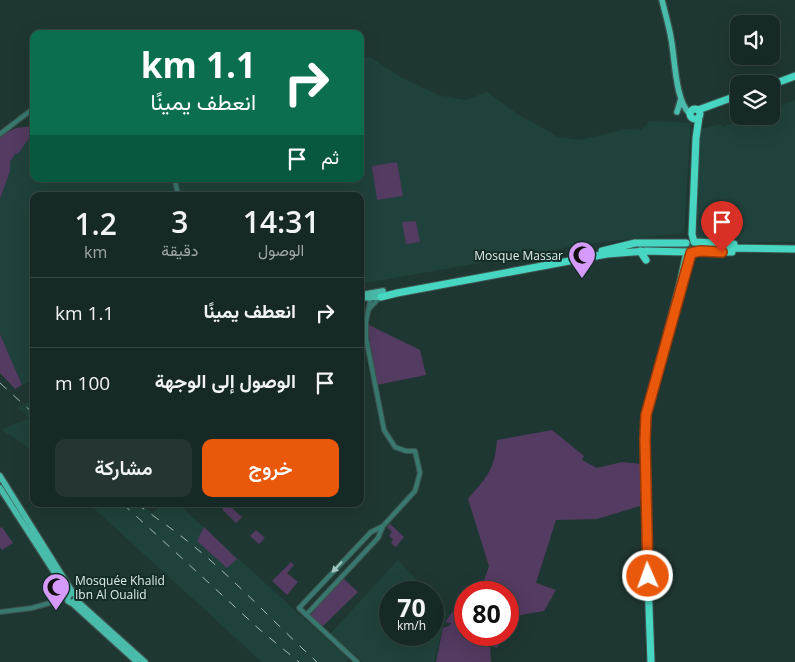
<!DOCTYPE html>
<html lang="ar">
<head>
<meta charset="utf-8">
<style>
  :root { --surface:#172926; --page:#243532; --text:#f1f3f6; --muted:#9ea6a7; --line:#364543; --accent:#ea580c }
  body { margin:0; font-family:"Open Sans",Vazirmatn,sans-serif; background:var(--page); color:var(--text); direction:rtl; height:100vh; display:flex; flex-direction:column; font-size:19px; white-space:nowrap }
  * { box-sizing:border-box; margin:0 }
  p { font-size:16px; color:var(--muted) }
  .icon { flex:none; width:28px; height:28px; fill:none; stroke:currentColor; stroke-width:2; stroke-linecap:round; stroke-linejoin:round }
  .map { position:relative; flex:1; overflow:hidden; direction:ltr }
  .panel { position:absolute; left:30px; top:192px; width:334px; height:315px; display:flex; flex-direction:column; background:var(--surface); border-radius:10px; box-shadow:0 5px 20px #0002,0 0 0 1px var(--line); direction:rtl }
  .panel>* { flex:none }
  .banner { position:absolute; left:30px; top:30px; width:334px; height:152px; border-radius:10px; box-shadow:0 5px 20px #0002,0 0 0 1px var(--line); direction:rtl; background:#0b6e4f; color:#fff; overflow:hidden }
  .buttons { position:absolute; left:730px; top:15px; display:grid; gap:10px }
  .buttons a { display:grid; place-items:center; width:50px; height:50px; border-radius:10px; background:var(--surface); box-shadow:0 5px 20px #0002,0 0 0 1px var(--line); font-size:25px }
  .speed { position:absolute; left:379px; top:581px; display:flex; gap:10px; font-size:25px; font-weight:700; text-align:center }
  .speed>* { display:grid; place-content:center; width:65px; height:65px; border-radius:50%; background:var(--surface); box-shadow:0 5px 20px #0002,0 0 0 1px var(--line); line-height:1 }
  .speed small { font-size:12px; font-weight:400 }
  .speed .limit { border:8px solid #d22; background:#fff; color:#111 }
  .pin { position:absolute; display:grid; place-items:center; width:42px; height:42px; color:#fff; margin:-51px -21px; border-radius:50% 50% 50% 0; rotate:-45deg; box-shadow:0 0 5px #0007 }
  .pin .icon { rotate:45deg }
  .me { position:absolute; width:55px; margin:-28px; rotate:358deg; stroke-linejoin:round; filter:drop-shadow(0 0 4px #0008) }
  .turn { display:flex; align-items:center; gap:18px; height:105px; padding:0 25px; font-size:22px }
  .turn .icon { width:65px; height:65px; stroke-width:2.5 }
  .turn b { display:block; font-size:35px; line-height:42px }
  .then { display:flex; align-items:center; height:48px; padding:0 25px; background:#0003; gap:10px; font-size:19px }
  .eta { display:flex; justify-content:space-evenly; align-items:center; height:85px; text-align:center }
  .eta b { font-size:30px; font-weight:600; line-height:35px }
  .button { display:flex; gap:10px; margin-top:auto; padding:10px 25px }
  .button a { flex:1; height:58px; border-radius:10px; background:var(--accent); color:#fff; font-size:20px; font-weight:600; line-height:58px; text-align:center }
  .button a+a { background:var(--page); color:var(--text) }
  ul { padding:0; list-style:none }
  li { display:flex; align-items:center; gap:15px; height:70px; padding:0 25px; border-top:1px solid var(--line) }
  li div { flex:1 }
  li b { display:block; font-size:19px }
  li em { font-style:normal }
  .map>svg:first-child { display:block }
</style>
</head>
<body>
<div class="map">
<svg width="795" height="662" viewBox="0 0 795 662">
  <rect width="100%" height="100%" fill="#1f3732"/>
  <path fill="#20423c" d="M 360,57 L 370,57 L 401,77 L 438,95 L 466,100 L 487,92 L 516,113 L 558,137 L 580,140 L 626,129 L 641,130 L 650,121 L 691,123 L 684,233 L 586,244 L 360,284 L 360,196 L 34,196 L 34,380 L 22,385 L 0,334 L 0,199 L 10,171 L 10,162 L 16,153 L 18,154 L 34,131 L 34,179 L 360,179 Z
    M 795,100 L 795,242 L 705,243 L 697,238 L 696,146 L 697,130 L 721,124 L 722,127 L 750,116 L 771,116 L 771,109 Z
    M 32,400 L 34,403 L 34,454 L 18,440 L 1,430 L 29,418 L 17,407 Z
    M 89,504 L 141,504 L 153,513 L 161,504 L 178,504 L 349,659 L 346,662 L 262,662 Z
    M 398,560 L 428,592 L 390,592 L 390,635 L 432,635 L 433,598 L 447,613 L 434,662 L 362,662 L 330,634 Z"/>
  <path fill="#533b61" d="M 33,126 L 34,131 L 18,154 L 16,153 L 10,162 L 10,171 L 0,199 L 0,136 L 16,128 Z
    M 397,162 L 403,196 L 377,200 L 372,166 Z
    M 416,221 L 420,242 L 406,244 L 402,222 Z
    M 367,324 L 420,350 L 426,375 L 377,385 Z
    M 0,334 L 22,385 L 15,389 L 0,373 Z
    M 552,430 L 584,456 L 582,460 L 597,468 L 622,462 L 642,464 L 640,506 L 597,519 L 556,520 L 536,583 L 556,590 L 544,611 L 520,615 L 514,632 L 508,631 L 508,592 L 480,592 L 489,566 L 468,499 C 487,477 495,469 497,440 Z
    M 227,504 L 242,517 L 236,523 L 223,510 L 223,505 Z
    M 390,524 L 404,537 L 396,547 L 391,543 L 393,539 L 389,536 L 392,532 L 387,527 Z
    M 2,527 L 13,543 L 2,550 L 0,547 L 0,528 Z
    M 204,527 L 237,559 L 227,568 L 197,541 Z
    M 256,530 L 265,538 L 259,544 L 250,536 Z
    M 291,562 L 294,565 L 287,573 L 298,582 L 287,595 L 272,581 Z
    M 342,577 L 358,592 L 323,626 L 310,616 Z
    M 453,611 L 460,616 L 464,614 L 465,615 L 465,635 L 481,635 L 490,646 L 491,662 L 436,662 L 443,628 L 449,626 L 451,623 L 445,622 Z
    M 482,635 L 505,635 L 497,648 L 491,645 Z"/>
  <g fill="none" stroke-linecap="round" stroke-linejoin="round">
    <path stroke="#3c524e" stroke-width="7" stroke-dasharray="7 3.5" stroke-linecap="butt" d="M 653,248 L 726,248"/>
    <g stroke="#3e544f" stroke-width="6">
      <path id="minor" d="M 0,134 L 34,108
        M 175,179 L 178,196
        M 369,309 L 381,296
        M 0,612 L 32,608 L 67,598
        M 306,615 L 378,538 L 383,526 L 415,491 L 420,473 L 415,451 L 406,451 L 395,447 L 384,430 L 366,338 L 366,322 L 371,296
        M 357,662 L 299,608 L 371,532 L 383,526"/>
    </g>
    <g stroke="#3e544f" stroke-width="8">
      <path id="major" d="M 662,0 C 665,13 669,26 671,38 C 675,58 675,101 690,114
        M 677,112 L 681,99
        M 360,295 L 383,291
        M 362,298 L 381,297
        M 0,476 L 73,593 L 76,595 L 76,600 L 71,603 L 68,601 L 68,597 L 70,594 L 73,593
        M 0,488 L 69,595
        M 76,600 L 145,662
        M 72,603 L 137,662"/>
    </g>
    <g stroke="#3e544f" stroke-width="9">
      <path id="highway" d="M 771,85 L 795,76
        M690 114a5 5 0 1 1 10 0a5 5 0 1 1-10 0Z
        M 698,110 L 739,95
        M 694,242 L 692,234 L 696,138 L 699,117
        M 695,242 L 734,244
        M 726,248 L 795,249
        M 602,251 L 635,243 L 686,243
        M 640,251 L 646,260
        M 694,252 L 732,252
        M 381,297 L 397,293 L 607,254 L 646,251 L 687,252
        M 651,662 L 646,526 L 646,415 L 680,284 L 687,252"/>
    </g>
    <use href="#minor" stroke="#37796f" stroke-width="4"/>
    <use href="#major" stroke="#49bbaa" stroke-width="5.5"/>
    <use href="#highway" stroke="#46d6c2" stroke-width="7"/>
    <path stroke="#a8b9b5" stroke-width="1" stroke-dasharray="9 9" stroke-linecap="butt" d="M 0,383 L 34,414
      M 123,504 L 259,629 L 299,662
      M 137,504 C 153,516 170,527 186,540 C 233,577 273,622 317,662"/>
  </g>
  <defs><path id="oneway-solid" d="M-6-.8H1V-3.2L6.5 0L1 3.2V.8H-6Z" transform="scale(1.25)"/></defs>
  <use fill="#a4c4bf" href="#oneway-solid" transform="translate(337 567) rotate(133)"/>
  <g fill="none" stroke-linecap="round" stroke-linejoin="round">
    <g stroke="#983908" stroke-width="12">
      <path id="route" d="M 648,576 L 645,440 L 646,415 L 691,253 L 700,251 L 722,252"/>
    </g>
    <use href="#route" stroke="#ea580c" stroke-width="9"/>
  </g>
  <defs>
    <g id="mosque-pin" transform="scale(1.4375)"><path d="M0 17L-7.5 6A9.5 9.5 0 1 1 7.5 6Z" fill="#d69bfa" stroke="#152d29"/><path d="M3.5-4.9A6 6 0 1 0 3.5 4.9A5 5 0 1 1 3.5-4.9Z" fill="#111"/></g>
  </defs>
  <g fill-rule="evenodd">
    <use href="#mosque-pin" x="582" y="255"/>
    <use href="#mosque-pin" x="56" y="587"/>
  </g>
  <g text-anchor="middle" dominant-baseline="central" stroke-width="4" stroke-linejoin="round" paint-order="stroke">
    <g font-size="12" fill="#dfedea" stroke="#152d29" text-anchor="end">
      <text x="563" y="255">Mosque Massar</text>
      <text x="75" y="580" text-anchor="start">Mosquée Khalid<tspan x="75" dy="14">Ibn Al Oualid</tspan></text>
    </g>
  </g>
</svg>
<div class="buttons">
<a><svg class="icon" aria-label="sound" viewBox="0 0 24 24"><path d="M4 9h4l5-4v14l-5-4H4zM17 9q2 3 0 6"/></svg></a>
<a><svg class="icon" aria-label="layers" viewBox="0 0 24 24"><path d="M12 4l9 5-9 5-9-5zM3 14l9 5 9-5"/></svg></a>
</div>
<div class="speed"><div>70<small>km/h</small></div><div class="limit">80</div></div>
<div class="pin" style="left:722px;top:252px;background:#d93025"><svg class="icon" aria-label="arrive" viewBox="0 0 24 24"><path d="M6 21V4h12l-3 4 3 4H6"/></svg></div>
<svg class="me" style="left:648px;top:576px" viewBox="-20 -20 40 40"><circle r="17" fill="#ea580c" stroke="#fff" stroke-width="3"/><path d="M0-11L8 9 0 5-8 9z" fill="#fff"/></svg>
<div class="banner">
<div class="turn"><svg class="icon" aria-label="right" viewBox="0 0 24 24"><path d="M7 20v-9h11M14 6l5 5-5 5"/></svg><div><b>1.1 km</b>انعطف يمينًا</div></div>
<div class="then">ثم<svg class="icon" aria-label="arrive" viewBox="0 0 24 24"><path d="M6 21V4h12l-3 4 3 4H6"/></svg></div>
</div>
<section class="panel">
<div class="eta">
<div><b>14:31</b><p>الوصول</p></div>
<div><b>3</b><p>دقيقة</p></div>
<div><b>1.2</b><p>km</p></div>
</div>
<ul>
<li><svg class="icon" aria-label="right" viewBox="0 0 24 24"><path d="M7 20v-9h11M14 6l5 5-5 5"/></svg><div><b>انعطف يمينًا</b></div><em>1.1 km</em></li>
<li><svg class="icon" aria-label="arrive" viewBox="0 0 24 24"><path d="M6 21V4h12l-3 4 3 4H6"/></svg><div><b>الوصول إلى الوجهة</b></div><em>100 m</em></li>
</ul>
<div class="button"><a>خروج</a><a>مشاركة</a></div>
</section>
</div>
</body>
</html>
